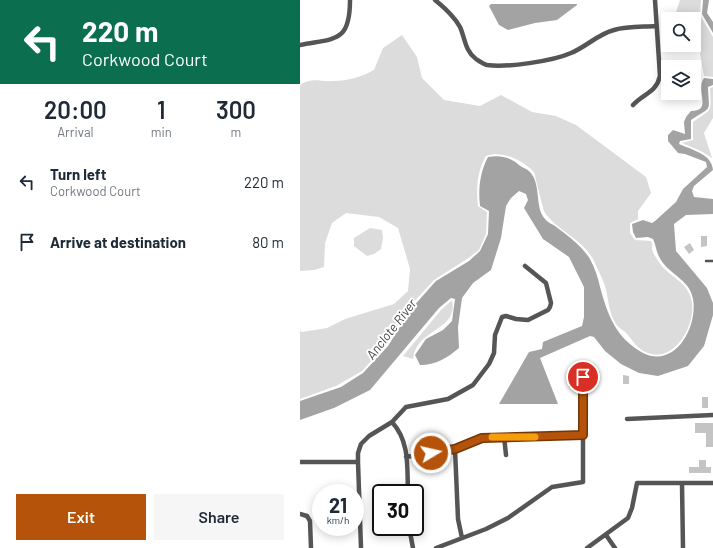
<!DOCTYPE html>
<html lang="en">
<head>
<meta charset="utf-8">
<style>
  :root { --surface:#fff; --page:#f6f6f7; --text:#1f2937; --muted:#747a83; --accent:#b45309 }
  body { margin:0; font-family:Barlow,sans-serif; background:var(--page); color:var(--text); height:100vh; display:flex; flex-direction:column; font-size:15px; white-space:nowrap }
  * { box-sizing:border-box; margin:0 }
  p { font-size:13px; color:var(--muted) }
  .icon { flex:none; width:22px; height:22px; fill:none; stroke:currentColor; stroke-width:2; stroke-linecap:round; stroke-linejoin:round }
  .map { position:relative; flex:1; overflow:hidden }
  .drawer { display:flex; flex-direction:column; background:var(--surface); width:300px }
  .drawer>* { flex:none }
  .banner { background:#0b6e4f; color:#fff; overflow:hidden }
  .tools { position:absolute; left:361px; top:12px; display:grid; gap:8px }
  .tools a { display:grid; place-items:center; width:40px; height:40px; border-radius:0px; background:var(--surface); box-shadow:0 2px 10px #0003; font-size:20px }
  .speed { position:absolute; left:12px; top:484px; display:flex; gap:8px; font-size:20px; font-weight:700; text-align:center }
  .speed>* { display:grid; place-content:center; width:52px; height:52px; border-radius:50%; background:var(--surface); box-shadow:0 2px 10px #0003; line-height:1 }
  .speed small { font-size:10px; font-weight:400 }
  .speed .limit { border:2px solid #111; border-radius:6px; background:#fff; color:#111 }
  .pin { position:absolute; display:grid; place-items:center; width:34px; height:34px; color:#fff; margin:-17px; border:2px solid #fff; border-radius:50%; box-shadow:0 1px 4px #0007 }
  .me { position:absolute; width:44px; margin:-22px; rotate:81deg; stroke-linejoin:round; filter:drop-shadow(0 0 3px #0008) }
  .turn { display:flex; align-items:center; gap:14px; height:84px; padding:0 16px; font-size:18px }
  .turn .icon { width:52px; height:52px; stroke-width:2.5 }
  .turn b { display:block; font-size:28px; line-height:34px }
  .eta { display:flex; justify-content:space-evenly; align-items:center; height:68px; text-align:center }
  .eta b { font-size:24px; font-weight:600; line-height:28px }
  .button { display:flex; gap:8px; margin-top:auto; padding:8px 16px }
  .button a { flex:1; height:46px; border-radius:0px; background:var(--accent); color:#fff; font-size:16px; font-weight:600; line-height:46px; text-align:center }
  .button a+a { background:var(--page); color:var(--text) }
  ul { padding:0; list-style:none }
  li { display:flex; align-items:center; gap:12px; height:60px; padding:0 16px }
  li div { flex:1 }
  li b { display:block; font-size:15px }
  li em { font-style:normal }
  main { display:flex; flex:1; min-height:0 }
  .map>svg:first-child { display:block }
</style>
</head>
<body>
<main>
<section class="drawer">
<div class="banner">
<div class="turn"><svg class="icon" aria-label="left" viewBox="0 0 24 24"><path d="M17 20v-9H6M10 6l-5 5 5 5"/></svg><div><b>220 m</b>Corkwood Court</div></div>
</div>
<div class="eta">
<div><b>20:00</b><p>Arrival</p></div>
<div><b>1</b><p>min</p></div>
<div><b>300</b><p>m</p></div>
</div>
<ul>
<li><svg class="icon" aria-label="left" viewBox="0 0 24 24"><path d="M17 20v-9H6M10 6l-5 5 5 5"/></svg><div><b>Turn left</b><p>Corkwood Court</p></div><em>220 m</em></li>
<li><svg class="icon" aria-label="arrive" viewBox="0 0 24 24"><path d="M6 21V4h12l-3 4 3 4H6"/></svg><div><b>Arrive at destination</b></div><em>80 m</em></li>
</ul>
<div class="button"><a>Exit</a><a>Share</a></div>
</section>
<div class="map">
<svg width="413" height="548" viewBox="0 0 413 548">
  <rect width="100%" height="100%" fill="#fff"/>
  <path fill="#dcdcdc" d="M 380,0 L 401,0 L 400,15 L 413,37 L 413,77 L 404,76 L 399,48 L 394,42 L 394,19 L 379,19 L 376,12 Z
    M 102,35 L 117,57 L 122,78 L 144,100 L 180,106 L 201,95 L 232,112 L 256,116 L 276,125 L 346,177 L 351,193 L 338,211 L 338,219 L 330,223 L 330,233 L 335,240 L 351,241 C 353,244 352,245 352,249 C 353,255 358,260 361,265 C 371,277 386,282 391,298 C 399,326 369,372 339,348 C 334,344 331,338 327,334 C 324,330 318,328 316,324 C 308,311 309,300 305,286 C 302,277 297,268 293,259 C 282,239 258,231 245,213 C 243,210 236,179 234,172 C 222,160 202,150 186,156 C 177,171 176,189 178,206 L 187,212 L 186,234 L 179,250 L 167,259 L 134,280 L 109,307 L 86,345 L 62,371 L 36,386 L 0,399 L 0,331 L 2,332 L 27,328 L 45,319 L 94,304 L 108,291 L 110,269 L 98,228 L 79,217 L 46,213 L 32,223 L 25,243 L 24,267 L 14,270 L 0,271 L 0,85 C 13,77 19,82 33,81 C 48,81 61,77 74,70 L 83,48 Z
    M 413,87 L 413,118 L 404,133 L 412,158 L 401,151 L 382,143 L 393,140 L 393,122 C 413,107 411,114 410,88 Z
    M 70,228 L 82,230 L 83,238 L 81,249 L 74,254 L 67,256 L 54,246 L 54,238 Z
    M 152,300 C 159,331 116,328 113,359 L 103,356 L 141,310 Z"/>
  <path fill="#a3a3a3" d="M 403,0 L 409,0 L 407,13 L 413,22 L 413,33 L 402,14 Z
    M 191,4 L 277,4 L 277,5 L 257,20 L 235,23 L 208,30 L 199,25 L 189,6 Z
    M 404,78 L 413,79 L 413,85 L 408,87 C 409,114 413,105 391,120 L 391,139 L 380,141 L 379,144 C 392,150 412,154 413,170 L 394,186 L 392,191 L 394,197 L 413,199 L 413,214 L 386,215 L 374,224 L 376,251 L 407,288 L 413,303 L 413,315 L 404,346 L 388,366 L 358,376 L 339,373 L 321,364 L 305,351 L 294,337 L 290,336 L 240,358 L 258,404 L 199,404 L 229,352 L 242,349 L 243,342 L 282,326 L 284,317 L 284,287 L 269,257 L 243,239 L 224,208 L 228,200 L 226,194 L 219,191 L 211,198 L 206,206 L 201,238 L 191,270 L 173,283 L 162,298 L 158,327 L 159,348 C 147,358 136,365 120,365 L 115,355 L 126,339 L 143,330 L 152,321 L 155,299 L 151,298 L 139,308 L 70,390 L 34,408 L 0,420 L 0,401 L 41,387 L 63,373 L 88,346 L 111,309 L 136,281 L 169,261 L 180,251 L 188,234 L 189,211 L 180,206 C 178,189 180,172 188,157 C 200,155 210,157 219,165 C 222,168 226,168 229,171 C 242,183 234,207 245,219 C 247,222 252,224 255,226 C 267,235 282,246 290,259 C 295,268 298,278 300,287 C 308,316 316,338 343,353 C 375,369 398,327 393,299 C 390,281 373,276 363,263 C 356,254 357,248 353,239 L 348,237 L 336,238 L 333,232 L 332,224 L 343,220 L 352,223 L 355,221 L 376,202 L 383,189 L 407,167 L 406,162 L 385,154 L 378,153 L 368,141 L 368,135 L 373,130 L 385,134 L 384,122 L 386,117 L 391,111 C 413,111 395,91 404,78 Z"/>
  <path fill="#c4c4c4" d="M 401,236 L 407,236 L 407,246 L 401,247 Z
    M 390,243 L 394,250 L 389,254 L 384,247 Z
    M 323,375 L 329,376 L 329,384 L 323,384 Z
    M 402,397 L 408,397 L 408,408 L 402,408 Z
    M 395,423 L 413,423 L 413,447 L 406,447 L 406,433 L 395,433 Z
    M 399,460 L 406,460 L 406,467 L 411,467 L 411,473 L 389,473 L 389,467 L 399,467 Z"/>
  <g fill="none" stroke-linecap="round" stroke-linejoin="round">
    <path stroke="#555" stroke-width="2.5" d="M 406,261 L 413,261"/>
    <path stroke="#555" stroke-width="4.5" d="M 135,0 C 145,8 154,16 160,27 C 165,38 165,51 176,59 C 179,61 183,64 187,65 C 206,68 253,61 271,53 C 286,47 298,34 314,30 C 327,26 342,27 356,26
      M 0,45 C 35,38 50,43 50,0
      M 333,105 C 344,93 356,93 360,76 L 355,0
      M 327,419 L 413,415
      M 92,422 C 110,442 107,467 108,493
      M 204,436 L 206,455
      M 155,449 L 158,519 L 162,538
      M 106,457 L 155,449 L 182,438 L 283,435
      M 0,462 L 58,462
      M 382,484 L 383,548
      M 0,514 L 7,516 L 10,521 L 11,548
      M 109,527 L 113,548
      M 306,535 L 315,548
      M 61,548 L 58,462 L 58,453 L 61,444 L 69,436 L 92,422 L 106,407 L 148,399 L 173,385 L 189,364 L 194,353 L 195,335 L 202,317 L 206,316 L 216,319 L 228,320 L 248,310 L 250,307 L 251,303 L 246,283 L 225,266
      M 136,548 L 186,529 L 208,518 L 252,487 L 283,482 L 283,377
      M 287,548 L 328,518 L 332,508 L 337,483 L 413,483"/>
  </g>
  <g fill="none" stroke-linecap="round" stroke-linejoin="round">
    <g stroke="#753606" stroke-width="10">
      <path id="route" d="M 131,453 L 155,449 L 182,438 L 283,435 L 283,377"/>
    </g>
    <use href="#route" stroke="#b45309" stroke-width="7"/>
    <path stroke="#f59e0b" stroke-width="7" d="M 192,437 L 235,437"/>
  </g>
  <g text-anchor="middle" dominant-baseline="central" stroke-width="4" stroke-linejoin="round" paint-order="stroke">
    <g font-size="13" font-style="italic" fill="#444" stroke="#fff">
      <text transform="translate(91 329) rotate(-52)">Anclote River</text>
    </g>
  </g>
</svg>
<div class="tools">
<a><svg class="icon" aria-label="search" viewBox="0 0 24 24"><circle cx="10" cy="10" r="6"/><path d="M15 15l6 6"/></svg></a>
<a><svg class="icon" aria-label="layers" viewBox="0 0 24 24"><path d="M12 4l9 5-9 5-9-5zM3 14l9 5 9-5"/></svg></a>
</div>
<div class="speed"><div>21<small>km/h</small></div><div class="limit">30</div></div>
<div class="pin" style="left:283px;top:377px;background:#d93025"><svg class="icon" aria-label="arrive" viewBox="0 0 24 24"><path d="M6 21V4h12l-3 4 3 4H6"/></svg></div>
<svg class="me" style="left:131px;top:453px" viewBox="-20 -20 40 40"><circle r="17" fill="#b45309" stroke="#fff" stroke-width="3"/><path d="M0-11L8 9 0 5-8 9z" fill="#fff"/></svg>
</div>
</main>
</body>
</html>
